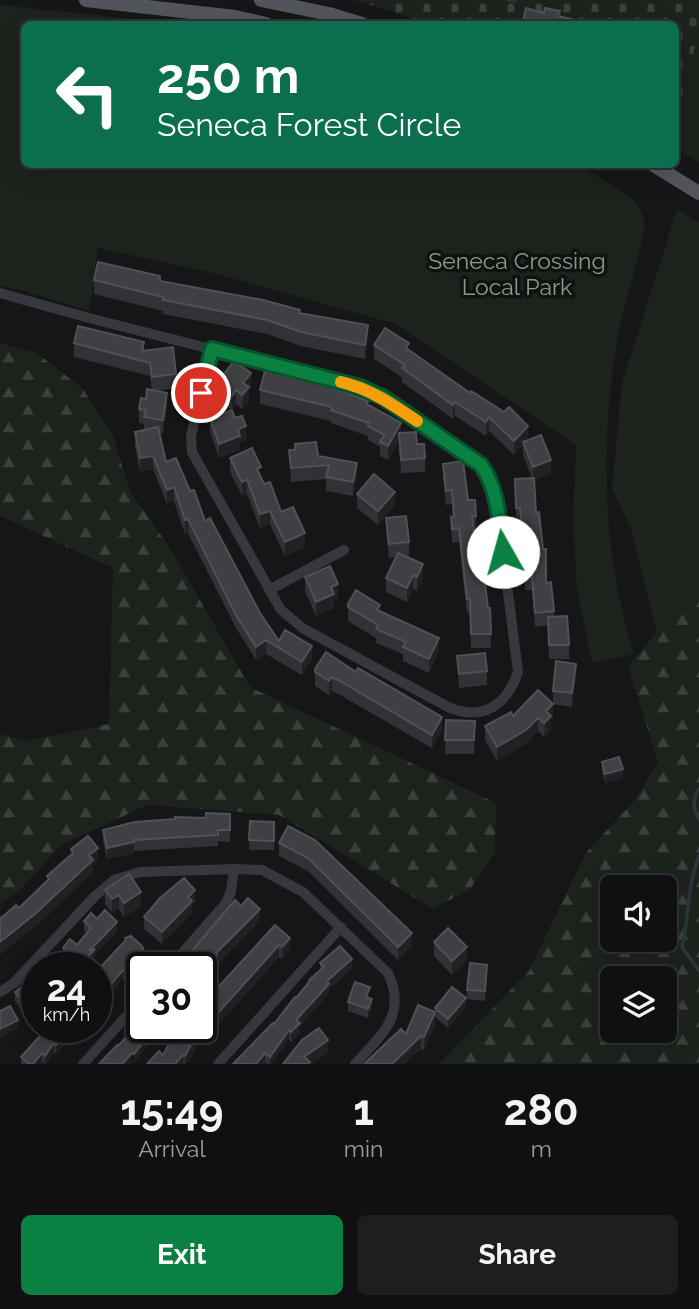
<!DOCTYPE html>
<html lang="en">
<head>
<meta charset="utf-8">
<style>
  :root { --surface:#101012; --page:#1e1e20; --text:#f1f3f6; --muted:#9c9d9f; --line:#303032; --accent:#0b8043 }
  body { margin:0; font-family:Raleway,sans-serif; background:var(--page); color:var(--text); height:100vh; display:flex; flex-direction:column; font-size:26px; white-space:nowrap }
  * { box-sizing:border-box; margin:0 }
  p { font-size:23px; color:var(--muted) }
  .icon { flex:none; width:38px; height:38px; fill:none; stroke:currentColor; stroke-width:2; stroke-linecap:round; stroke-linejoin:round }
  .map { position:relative; height:1064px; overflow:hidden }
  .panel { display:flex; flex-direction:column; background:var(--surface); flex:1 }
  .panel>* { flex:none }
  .guide { position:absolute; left:21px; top:21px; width:658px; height:147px; border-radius:10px; box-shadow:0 7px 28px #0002,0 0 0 2px var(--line); background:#0b6e4f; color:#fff; overflow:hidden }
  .buttons { position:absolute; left:600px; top:875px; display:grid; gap:14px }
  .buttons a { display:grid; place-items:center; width:77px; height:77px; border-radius:10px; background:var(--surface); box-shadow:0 7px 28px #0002,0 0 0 2px var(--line); font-size:35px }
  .speed { position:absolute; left:21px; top:952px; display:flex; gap:14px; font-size:35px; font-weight:700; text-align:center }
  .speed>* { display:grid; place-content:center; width:91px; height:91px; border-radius:50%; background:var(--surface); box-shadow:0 7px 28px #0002,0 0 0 2px var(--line); line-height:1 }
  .speed small { font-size:18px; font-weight:400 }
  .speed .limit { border:4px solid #111; border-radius:10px; background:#fff; color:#111 }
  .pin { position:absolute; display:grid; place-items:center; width:60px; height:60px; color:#fff; margin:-30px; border:4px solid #fff; border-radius:50%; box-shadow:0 2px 7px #0007 }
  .me { position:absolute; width:77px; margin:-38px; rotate:353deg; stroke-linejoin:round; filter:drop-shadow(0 0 5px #0008) }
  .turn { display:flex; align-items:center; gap:24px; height:147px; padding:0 21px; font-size:32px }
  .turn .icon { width:91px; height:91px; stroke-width:2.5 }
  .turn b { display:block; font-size:49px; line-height:60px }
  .eta { display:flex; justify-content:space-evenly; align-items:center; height:119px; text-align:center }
  .eta b { font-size:42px; font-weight:700; line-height:49px }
  .button { display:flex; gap:14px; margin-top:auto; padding:14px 21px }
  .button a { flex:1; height:80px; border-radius:10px; background:var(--accent); color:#fff; font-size:28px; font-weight:700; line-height:80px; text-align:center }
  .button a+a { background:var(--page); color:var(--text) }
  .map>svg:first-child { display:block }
</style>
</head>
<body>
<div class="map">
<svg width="699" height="1064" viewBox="0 0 699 1064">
  <defs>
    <pattern id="forest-firs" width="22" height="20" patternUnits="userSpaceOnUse" patternTransform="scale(1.75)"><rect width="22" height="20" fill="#1c231d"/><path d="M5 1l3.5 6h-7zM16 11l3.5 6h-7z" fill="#3a403c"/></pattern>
    <pattern id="cemetery-stones" width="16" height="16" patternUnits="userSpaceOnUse" patternTransform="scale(1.75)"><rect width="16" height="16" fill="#1c231d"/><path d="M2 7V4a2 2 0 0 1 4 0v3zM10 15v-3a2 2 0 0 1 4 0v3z" fill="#3a403c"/></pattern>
  </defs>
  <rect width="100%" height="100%" fill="#161618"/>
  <path fill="#1c231d" d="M 0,5 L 180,24 L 24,24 L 24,164 L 578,165 C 594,175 623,190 636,203 C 640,207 643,216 644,222 C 647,232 621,316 618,334 C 600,443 601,549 634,654 L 592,663 L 577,589 L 573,519 L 576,445 L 396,324 L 209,272 L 98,248 L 89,311 L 21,290 L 0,286 Z
    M 699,31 L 699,162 L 676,149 L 676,122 Z
    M 677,209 L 699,223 L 699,594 L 695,588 L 657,633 L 631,529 L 612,488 L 622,384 Z"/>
  <path fill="url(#forest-firs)" fill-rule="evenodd" d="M 0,343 L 37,353 L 83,389 L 113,436 L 130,492 L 168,545 L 250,687 L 496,803 L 495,852 L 470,889 L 433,909 L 279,815 L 147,805 L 61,845 L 19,891 L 0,904 L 0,734 L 26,741 L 109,724 L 113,568 L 0,516 Z
    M 695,587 L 699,594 L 699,1064 L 439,1064 L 529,971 L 586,853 L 635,800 L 658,762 L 628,666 ZM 612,887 L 665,887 L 665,940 L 612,940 ZM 612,978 L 665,978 L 665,1031 L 612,1031 Z"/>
  <path fill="url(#cemetery-stones)" d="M 355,0 L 699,0 L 699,31 L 676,122 L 676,24 L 431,24 Z"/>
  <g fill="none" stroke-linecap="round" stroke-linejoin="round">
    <path stroke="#2c353c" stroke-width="3.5" d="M 699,788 C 692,800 693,808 699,820
      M 699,856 C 687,885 689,918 682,947 L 699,971"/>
    <path stroke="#37383d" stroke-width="10" d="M 0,293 L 89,318 L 360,387 L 384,398 L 481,465 L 487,473 L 496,497 L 518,672 C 507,704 485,721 450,708 L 304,629 L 281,610 L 192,452 L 191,436 L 212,349
      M 269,590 L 344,550
      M 169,968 L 226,903 L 231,891 L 234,869
      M 0,992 L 14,983 L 95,896 L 114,880 L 140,872 L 234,869 L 262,870 L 303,892 L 388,973 C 408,1015 381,1035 355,1064
      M 83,1064 L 142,999
      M 218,1064 L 341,927"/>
    <path stroke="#53555c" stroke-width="14" d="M 86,0 L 235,17 L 266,24
      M 261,0 L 329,14 L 362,24
      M 652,164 L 699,193"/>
  </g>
  <path fill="#323236" d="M 504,0 L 517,0 L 516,3 Z
    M 94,280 L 160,281 L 300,313 L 368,339 L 365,359 L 301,346 L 267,334 L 163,314 L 163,311 L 94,294 Z
    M 74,343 L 144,351 L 176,374 L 176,388 L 156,391 L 167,407 L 163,433 L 159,433 L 166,462 L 190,491 L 205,521 L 260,613 L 279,641 L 312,659 L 302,675 L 266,654 L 256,660 L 236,628 L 188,533 L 185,534 L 174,501 L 167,504 L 153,469 L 140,472 L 135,446 L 135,432 L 144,430 L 144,424 L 139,423 L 139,409 L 152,390 L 150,376 L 74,357 Z
    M 374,345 L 409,351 L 528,440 L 551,474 L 534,480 L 536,513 L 546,583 L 554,611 L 554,616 L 569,645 L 569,659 L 549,659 L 548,625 L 535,627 L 532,590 L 525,590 L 524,555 L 520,521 L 516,522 L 515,492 L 515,479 L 532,478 L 523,455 L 523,445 L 514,455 L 489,431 L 486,436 L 455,416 L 453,419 L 402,382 L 402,377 L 374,359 Z
    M 216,384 L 251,387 L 249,390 L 249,401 L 242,409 L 236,404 L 232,410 L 216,398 Z
    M 260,390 L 368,404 L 401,433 L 417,444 L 425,458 L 425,472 L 401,473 L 399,441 L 388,460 L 380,456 L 380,447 L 368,440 L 368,436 L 331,423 L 331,421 L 260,404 Z
    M 210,418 L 235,418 L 246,440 L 240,442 L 240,450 L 219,458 L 210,432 Z
    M 289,450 L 318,456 L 357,477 L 353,496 L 326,491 L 326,479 L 291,482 Z
    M 230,458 L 261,477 L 281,512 L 305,547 L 285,556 L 270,524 L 260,528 L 247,494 L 242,496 L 230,472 Z
    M 443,464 L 468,500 L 476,516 L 476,530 L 473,530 L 488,608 L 490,608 L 491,648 L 471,648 L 470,613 L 467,613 L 459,542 L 452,543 L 451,517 L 453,516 L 452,504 L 446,505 L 443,478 Z
    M 357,494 L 395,505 L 378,525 L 357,508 Z
    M 386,518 L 409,542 L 409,556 L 406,556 L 423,578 L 417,591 L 413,589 L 407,602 L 386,592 L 386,578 L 396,557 L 389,558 L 386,532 Z
    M 305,577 L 338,598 L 334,600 L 334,608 L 316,616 L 305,591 Z
    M 348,604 L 380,611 L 439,651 L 429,673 L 403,661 L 403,654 L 376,643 L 376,638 L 348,621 Z
    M 457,656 L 487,671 L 487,685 L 459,688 Z
    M 315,669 L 442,731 L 432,748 L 340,695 L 332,691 L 329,695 L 315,686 Z
    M 576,677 L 572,707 L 553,704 L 553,718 L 551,720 L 551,730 L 544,737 L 538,731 L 526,744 L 497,761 L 485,740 L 485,726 L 553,703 L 553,691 Z
    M 446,720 L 475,721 L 474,754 L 445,754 Z
    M 602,762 L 623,778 L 605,783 L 602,771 Z
    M 230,814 L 230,842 L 218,841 L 218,846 L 134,851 L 134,853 L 107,859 L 103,841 L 103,830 L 206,818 Z
    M 250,821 L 274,822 L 274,850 L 249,850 Z
    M 288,826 L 412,946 L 398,960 L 308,871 L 279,856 L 279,843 Z
    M 129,874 L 141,906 L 124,917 L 119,909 L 112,913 L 105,904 L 105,890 Z
    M 195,902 L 192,905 L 192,913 L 162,944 L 144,929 L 144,917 Z
    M 97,919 L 117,931 L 95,955 L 95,958 L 63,955 L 63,948 L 77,945 L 87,933 L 84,930 L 84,921 Z
    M 260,921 L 217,965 L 217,968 L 185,968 L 185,959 Z
    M 275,925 L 290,949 L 282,959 L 279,957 L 201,1044 L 199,1042 L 187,1064 L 147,1064 L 163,1055 L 181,1028 Z
    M 125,938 L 145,963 L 134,967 L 134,972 L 125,981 L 123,979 L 112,992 L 110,990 L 99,1003 L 99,1008 L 96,972 L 125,941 Z
    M 434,942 L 467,961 L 452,975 L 434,956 Z
    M 320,963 L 352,968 L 329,989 L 329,993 L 300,1026 L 300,1033 L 291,1042 L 289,1039 L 271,1064 L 267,1064 L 265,1062 L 264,1064 L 233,1064 L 274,1024 L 296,998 L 309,983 L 309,980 L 320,971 Z
    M 487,974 L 485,1001 L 467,999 L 467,990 Z
    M 37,987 L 37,1017 L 30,1022 L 15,1001 L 15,992 L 30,992 Z
    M 370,996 L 369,998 L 372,1009 L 368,1018 L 348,1011 L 348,1002 Z
    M 466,1007 L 448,1028 L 435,1017 L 435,1008 Z
    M 435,1025 L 424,1050 L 421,1049 L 406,1034 Z
    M 48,1027 L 74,1027 L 65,1039 L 65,1045 L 56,1054 L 54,1052 L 46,1064 L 42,1063 L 41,1064 L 21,1064 L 21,1057 Z"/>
  <path fill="#212124" d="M 368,325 L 368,339 L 365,359 L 365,345 Z
    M 251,373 L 251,387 L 249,390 L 249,401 L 242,409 L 243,383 Z
    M 236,390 L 236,404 L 232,410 L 232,396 Z
    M 167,393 L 167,407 L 163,433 L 163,420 Z
    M 455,402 L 455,416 L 453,419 L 453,405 Z
    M 489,417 L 489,431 L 486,436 L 486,422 Z
    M 401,423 L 401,437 L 399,433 L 399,441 L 388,460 L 388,446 Z
    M 246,426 L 246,440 L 240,442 L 240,450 L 219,458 L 219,444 L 238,429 Z
    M 528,426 L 528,440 L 523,442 L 523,445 L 514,455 L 514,441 Z
    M 153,456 L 153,469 L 140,472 L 140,458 Z
    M 551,460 L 551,474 L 533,481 L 533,467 Z
    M 357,463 L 357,477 L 353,496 L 353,482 Z
    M 247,480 L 247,494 L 242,496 L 242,482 Z
    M 174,487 L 174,501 L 167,504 L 167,490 Z
    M 395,492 L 395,505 L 378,525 L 378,511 Z
    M 270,511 L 270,524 L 260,528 L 260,514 Z
    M 188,519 L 188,533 L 185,534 L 185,520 Z
    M 305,533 L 305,547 L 285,556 L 285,542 Z
    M 423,564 L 423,578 L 417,591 L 417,577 Z
    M 413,575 L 413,589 L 407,602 L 407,588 Z
    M 338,584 L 338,598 L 334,600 L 334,608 L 316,616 L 316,602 L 331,587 Z
    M 439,638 L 439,651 L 429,673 L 429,659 Z
    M 266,640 L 266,654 L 256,660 L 256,647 Z
    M 312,646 L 312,659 L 302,675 L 302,662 Z
    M 576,664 L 576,677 L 572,707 L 572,693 Z
    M 332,677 L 332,691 L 329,695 L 329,681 Z
    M 553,704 L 553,718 L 551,720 L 551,730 L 544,737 L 546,711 Z
    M 442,717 L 442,731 L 432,748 L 432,735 Z
    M 538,718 L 538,731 L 526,744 L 497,761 L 497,747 Z
    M 623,769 L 623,778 L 605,783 L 605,774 Z
    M 134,842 L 134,853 L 107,859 L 107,848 Z
    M 98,848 L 98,861 L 93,865 L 93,873 L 35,927 L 0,955 L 0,942 L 89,855 Z
    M 195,890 L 195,902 L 192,905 L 192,913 L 162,944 L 162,932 L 188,897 Z
    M 141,892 L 141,906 L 124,917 L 124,903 Z
    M 119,895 L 119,909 L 112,913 L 112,899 Z
    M 260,909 L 260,921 L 217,965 L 217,968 L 201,985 L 201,973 L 215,954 Z
    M 117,922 L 117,931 L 95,955 L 95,958 L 86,968 L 77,968 L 89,951 Z
    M 412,933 L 412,946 L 398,960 L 398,947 Z
    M 290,938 L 290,949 L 282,959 L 282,947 Z
    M 279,945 L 279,957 L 201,1044 L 201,1032 Z
    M 467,947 L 467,961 L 452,975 L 452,961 Z
    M 145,953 L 145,963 L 134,967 L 134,972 L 125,981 L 125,972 L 129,959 Z
    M 352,959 L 352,968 L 329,989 L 329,993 L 300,1026 L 300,1033 L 291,1042 L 291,1032 L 296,1020 L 327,981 Z
    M 123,970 L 123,979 L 112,992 L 112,983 Z
    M 110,981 L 110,990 L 99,1003 L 99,1008 L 96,1011 L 96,996 Z
    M 466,998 L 466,1007 L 448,1028 L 448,1019 Z
    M 372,999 L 372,1009 L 368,1018 L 368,1009 Z
    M 37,1008 L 37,1017 L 30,1022 L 30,1012 Z
    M 435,1012 L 435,1025 L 424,1050 L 424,1037 Z
    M 18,1020 L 18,1029 L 0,1038 L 0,1029 Z
    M 67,1027 L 74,1027 L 65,1039 L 65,1045 L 56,1054 L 56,1045 Z
    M 155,1027 L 163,1027 L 134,1063 L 134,1054 Z
    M 199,1030 L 199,1042 L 187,1064 L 185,1064 L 185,1056 Z
    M 289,1030 L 289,1039 L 271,1064 L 270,1064 L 270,1057 Z
    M 421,1036 L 421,1049 L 405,1064 L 392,1064 Z
    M 328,1040 L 328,1053 L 312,1064 L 304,1064 L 304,1057 Z
    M 54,1043 L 54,1052 L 45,1064 L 45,1056 Z
    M 42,1053 L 42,1063 L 41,1064 L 33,1064 Z
    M 132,1053 L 132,1062 L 131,1064 L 122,1064 Z
    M 265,1053 L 265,1062 L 264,1064 L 256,1064 Z
    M 183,1055 L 183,1064 L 175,1064 Z"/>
  <path fill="#3f3f44" stroke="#4f5156" stroke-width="2" d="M 526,8 L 544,13 L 545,8 L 560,11 L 558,16 L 579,21 L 578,24 L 533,24 L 523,21 Z
    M 98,262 L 160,276 L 160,281 L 263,300 L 300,310 L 299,313 L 368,325 L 365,345 L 301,332 L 267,320 L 163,300 L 163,297 L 94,280 Z
    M 78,326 L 144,342 L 142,351 L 173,347 L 176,374 L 152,377 L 150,363 L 74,343 Z
    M 385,328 L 409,343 L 406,348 L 470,393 L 471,391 L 504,412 L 509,407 L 528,426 L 514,441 L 489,417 L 486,422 L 455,402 L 453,405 L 402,368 L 405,365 L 374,345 Z
    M 234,361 L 251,373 L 243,383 L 249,387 L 242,395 L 236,390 L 232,396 L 216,384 Z
    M 265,371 L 329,387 L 368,401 L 367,404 L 401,423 L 388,446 L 380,442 L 384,435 L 368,426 L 369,423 L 331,410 L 332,407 L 260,390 Z
    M 147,389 L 167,393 L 163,420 L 144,417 L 146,410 L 139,409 L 141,398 L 146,399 Z
    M 232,410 L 235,418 L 242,416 L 246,426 L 238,429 L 240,436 L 219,444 L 210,418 Z
    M 158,427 L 166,462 L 176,458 L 190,491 L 194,490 L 205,521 L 210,518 L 260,613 L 279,641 L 285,630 L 312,646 L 302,662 L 266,640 L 256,647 L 236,615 L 188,519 L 185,520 L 174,487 L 167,490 L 153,456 L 140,458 L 135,432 Z
    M 416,432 L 417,444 L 424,444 L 425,458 L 401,460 L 399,433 Z
    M 541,435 L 551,460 L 533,467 L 523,442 Z
    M 316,442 L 318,456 L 357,463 L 353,482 L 326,477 L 329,465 L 291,468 L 289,450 L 295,450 L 295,444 Z
    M 252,448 L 261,467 L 257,469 L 264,484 L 270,482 L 281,512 L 293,507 L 305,533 L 285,542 L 270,511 L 260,514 L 247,480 L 242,482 L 230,458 Z
    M 463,461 L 468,500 L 475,500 L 476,516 L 472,516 L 474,535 L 479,534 L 488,608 L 490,608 L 491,634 L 471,634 L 470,599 L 467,599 L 459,528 L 452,529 L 451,517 L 454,516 L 452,490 L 446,491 L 443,464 Z
    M 374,474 L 395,492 L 378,511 L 357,494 Z
    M 534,478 L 536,513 L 539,512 L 543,549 L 546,549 L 546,583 L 551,582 L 554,611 L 535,613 L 532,576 L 525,577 L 524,542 L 520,508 L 516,508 L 515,479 Z
    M 406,516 L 409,542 L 389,544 L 386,518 Z
    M 398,553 L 423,564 L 417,577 L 413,575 L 407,588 L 386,578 Z
    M 330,566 L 338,584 L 331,587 L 334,594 L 316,602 L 305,577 Z
    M 356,590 L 380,605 L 377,610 L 439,638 L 429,659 L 403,647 L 406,642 L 376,629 L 378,625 L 348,607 L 348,604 Z
    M 567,616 L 569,645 L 549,645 L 548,617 Z
    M 326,652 L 356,672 L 358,668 L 442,717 L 432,735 L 340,681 L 332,677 L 329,681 L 315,672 L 315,669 Z
    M 485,653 L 487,671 L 459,674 L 457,656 Z
    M 556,661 L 576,664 L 572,693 L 553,691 Z
    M 538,690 L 553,704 L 546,711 L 551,716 L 544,723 L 538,718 L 526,730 L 497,747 L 485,726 L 511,712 L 513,716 Z
    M 446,720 L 475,721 L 474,740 L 445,740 Z
    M 619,757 L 623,769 L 605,774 L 602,762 Z
    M 206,813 L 230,814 L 230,830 L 218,830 L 218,835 L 134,840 L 134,842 L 107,848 L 103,830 L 135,822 L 175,819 L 175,817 L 206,818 Z
    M 250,821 L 274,822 L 274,841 L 249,840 Z
    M 288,826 L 315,840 L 412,933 L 398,947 L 308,858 L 279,843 Z
    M 88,836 L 98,848 L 89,855 L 93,860 L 35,914 L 0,942 L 0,919 L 16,905 L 19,908 L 49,879 L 47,876 L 73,853 L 71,849 Z
    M 129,874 L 141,892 L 124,903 L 119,895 L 112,899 L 105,890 Z
    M 184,878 L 195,890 L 188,897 L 192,901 L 162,932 L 144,917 L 160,898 Z
    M 248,898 L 260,909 L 215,954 L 217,955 L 201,973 L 201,968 L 195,968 L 185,959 L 235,900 L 241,906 Z
    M 105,910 L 117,922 L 89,951 L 95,949 L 77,968 L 51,968 L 66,951 L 63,948 L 70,939 L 77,945 L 91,928 L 84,921 L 91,913 L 97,919 Z
    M 275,925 L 290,938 L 282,947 L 279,945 L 201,1032 L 199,1030 L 185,1056 L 183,1055 L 175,1064 L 147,1064 L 159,1051 L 163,1055 L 178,1027 L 181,1028 L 182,1027 L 201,1027 L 201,1006 Z
    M 448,928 L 467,947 L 452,961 L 434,942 Z
    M 131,936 L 142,946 L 145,953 L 129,959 L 134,963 L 125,972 L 123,970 L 112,983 L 110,981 L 96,996 L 96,972 L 126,940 L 125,938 Z
    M 340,946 L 352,959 L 327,981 L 329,984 L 296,1020 L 300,1023 L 291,1032 L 289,1030 L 270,1057 L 265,1053 L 256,1064 L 233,1064 L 273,1023 L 274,1024 L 295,997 L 296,998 L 310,981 L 309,980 L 324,967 L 320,963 Z
    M 470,963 L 487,965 L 485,991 L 467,990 Z
    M 355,982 L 370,987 L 366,997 L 372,999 L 368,1009 L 348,1002 Z
    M 24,985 L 30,992 L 37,987 L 37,1008 L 30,1012 L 15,992 Z
    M 452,987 L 466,998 L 448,1019 L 435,1008 Z
    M 418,1005 L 435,1012 L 424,1037 L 421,1036 L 392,1064 L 364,1064 L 401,1029 L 406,1034 Z
    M 10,1006 L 18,1020 L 0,1029 L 0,1011 Z
    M 142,1020 L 142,1027 L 155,1027 L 134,1054 L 132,1053 L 122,1064 L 99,1064 L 117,1045 L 118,1046 Z
    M 48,1027 L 67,1027 L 62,1033 L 65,1036 L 56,1045 L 54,1043 L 45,1056 L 42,1053 L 33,1064 L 29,1064 L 21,1057 Z
    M 319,1028 L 328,1040 L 304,1057 L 310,1062 L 308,1064 L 283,1064 L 302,1040 Z"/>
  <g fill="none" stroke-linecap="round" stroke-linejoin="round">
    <g stroke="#07532c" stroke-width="18">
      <path id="route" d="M 201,393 L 212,349 L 360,387 L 384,398 L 481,465 C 499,490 499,523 503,552"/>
    </g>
    <use href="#route" stroke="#0b8043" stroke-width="12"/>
    <path stroke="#f59e0b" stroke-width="12" d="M 341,382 C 370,389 392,404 417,421"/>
  </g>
  <g text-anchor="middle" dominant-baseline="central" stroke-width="7" stroke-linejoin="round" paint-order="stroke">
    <g font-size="23" fill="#7fa381" stroke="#111113">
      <text x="517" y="260">Seneca Crossing<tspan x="517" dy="26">Local Park</tspan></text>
    </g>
  </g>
</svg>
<div class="buttons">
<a><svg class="icon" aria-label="sound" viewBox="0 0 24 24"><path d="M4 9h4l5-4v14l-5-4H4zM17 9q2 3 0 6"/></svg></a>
<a><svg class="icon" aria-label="layers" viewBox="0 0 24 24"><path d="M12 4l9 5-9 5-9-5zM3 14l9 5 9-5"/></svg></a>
</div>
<div class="speed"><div>24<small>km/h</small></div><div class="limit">30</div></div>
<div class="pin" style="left:201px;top:393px;background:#d93025"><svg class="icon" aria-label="arrive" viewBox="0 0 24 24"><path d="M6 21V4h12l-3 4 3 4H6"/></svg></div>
<svg class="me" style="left:503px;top:552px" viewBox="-20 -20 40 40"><circle r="19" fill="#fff"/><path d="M0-13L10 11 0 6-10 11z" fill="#0b8043"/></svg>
<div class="guide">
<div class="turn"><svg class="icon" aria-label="left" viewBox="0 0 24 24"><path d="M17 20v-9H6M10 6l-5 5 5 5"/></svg><div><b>250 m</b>Seneca Forest Circle</div></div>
</div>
</div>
<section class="panel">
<div class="eta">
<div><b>15:49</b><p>Arrival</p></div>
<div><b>1</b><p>min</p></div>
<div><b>280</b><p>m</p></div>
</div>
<div class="button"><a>Exit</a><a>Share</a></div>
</section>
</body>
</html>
